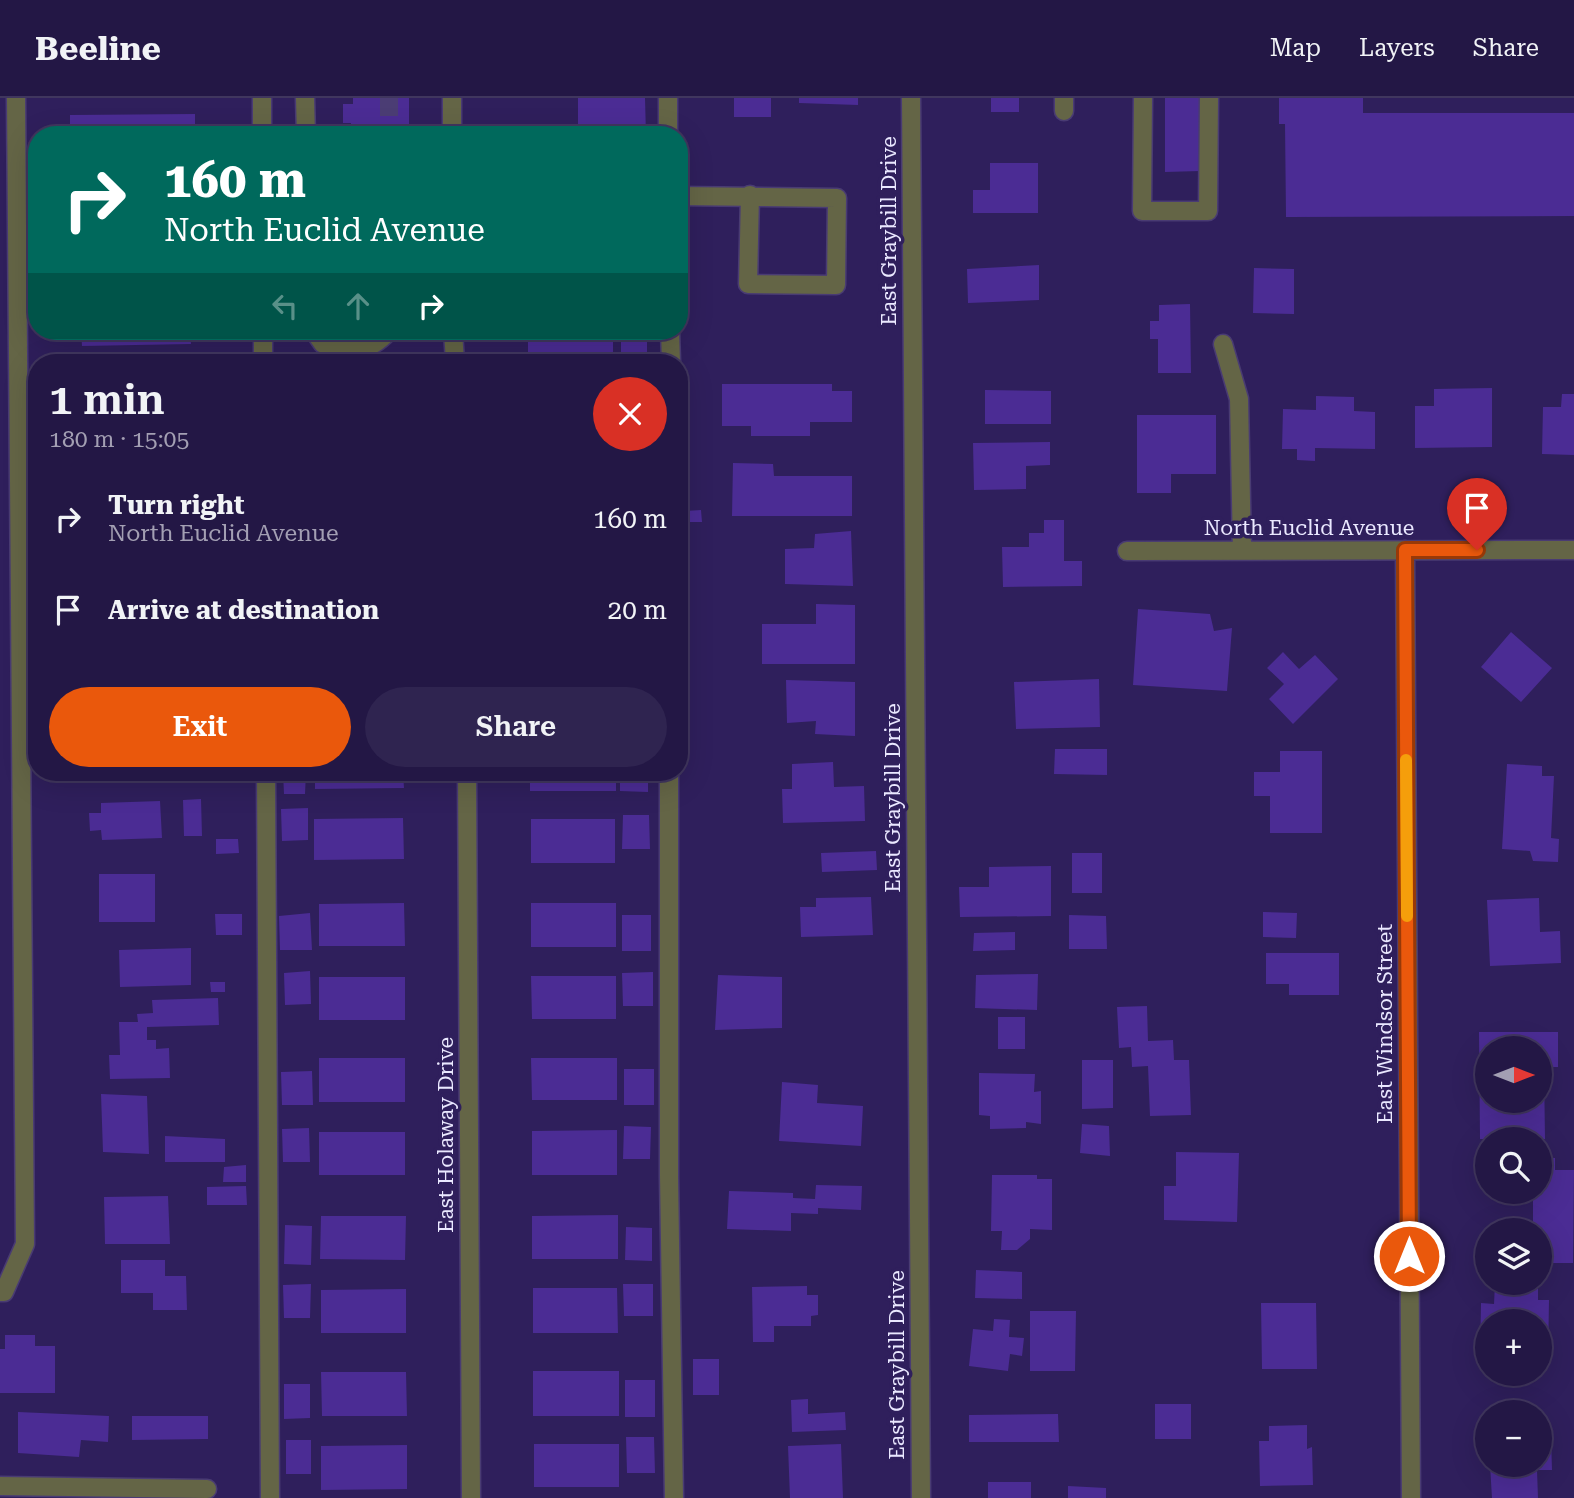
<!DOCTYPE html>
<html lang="en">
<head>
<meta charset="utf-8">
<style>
  :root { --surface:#231745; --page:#2f2450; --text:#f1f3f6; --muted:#a39fb3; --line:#40365e; --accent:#ea580c }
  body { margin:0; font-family:"Roboto Serif",serif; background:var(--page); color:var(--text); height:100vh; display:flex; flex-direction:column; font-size:26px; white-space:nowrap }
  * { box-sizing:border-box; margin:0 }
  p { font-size:23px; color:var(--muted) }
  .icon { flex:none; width:38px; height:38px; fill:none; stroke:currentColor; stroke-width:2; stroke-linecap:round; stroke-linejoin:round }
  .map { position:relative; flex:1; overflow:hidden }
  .sheet { position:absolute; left:28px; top:256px; width:660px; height:427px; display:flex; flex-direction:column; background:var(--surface); border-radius:28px; box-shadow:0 7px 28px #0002,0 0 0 2px var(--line) }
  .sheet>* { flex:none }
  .banner { position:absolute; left:28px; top:28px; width:660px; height:214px; border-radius:28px; box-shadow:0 7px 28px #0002,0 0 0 2px var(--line); background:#00695c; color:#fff; overflow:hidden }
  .needle { width:46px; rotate:90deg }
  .fabs { position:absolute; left:1475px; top:938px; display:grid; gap:14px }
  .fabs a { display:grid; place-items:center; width:77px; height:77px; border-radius:50%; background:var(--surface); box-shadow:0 7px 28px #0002,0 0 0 2px var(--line); font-size:35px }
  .pin { position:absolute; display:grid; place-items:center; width:60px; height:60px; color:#fff; margin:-72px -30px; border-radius:50% 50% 50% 0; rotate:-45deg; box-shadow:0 0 7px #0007 }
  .pin .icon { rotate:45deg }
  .me { position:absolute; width:77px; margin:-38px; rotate:0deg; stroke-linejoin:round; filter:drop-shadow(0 0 5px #0008) }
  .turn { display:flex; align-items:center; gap:24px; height:147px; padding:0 21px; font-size:32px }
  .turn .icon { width:91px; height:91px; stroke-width:2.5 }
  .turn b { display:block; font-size:49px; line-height:60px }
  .lanes { display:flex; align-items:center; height:66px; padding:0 21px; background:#0003; justify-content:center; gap:35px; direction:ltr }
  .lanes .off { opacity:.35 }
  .round { display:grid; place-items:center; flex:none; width:74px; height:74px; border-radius:37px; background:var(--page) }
  .head { display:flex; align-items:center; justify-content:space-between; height:119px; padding:0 21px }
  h1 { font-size:42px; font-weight:600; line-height:52px }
  .action { display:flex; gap:14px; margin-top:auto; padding:14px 21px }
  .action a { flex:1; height:80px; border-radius:42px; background:var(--accent); color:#fff; font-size:28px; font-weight:600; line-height:80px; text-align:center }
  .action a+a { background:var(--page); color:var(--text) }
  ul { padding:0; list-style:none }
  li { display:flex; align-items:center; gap:21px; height:91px; padding:0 21px }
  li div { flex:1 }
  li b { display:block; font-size:26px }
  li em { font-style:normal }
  header { display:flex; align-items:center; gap:42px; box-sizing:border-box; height:98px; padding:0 35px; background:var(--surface); border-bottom:2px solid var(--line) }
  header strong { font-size:33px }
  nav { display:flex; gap:38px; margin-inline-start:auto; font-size:24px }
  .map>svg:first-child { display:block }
</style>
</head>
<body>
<header>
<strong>Beeline</strong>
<nav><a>Map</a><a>Layers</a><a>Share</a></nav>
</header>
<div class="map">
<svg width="1574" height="1400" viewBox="0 0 1574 1400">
  <rect width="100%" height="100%" fill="#2f1f5c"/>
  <path fill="#4b2c94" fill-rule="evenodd" d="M 353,0 L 409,0 L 409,37 L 351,37 L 351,25 L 343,25 L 343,6 L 353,6 Z
    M 578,0 L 645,0 L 646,37 L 578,37 Z
    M 734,0 L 771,0 L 771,19 L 734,19 Z
    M 799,0 L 858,0 L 858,7 L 799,5 Z
    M 991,0 L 1019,0 L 1019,14 L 991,14 Z
    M 1165,0 L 1200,0 L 1200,73 L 1165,74 Z
    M 1279,0 L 1363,0 L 1363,15 L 1574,15 L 1574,118 L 1286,119 L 1285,26 L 1279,26 Z
    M 195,16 L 195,37 L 70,37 L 70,17 Z
    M 990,65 L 1038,65 L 1038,115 L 973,115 L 973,92 L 990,92 Z
    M 1039,167 L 1039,202 L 968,205 L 967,171 Z
    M 1254,170 L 1294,171 L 1294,216 L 1253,215 Z
    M 1190,206 L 1191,275 L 1158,275 L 1158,241 L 1150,241 L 1150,223 L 1159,223 L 1159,207 Z
    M 81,233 L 190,233 L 191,246 L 82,248 Z
    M 528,233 L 613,234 L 613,264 L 528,264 Z
    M 621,239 L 647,239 L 647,264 L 621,264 Z
    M 722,286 L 832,286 L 832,293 L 852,293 L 852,324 L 810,324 L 810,338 L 751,338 L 751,328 L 722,328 Z
    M 1492,290 L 1492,349 L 1415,350 L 1415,308 L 1434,308 L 1434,291 Z
    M 985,292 L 1051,293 L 1051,326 L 985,326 Z
    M 1562,296 L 1574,296 L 1574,357 L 1542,356 L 1543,309 L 1561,309 Z
    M 1316,298 L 1354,299 L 1354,313 L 1375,314 L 1375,351 L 1315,350 L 1315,363 L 1297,362 L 1297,351 L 1282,351 L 1283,311 L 1316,312 Z
    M 1137,317 L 1216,317 L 1216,376 L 1171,376 L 1171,395 L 1137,395 Z
    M 1050,344 L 1050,367 L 1026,368 L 1026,391 L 974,392 L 973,345 Z
    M 733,365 L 773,366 L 774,378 L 852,378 L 852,418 L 732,418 Z
    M 701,412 L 702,424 L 685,424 L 685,413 Z
    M 1044,422 L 1064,422 L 1064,463 L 1082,463 L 1082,488 L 1003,489 L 1002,449 L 1029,449 L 1029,435 L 1044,435 Z
    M 851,433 L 853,488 L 785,486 L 785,451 L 814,450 L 815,436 Z
    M 816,506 L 855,507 L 855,566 L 762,566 L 762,526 L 816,526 Z
    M 1138,511 L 1210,516 L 1214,533 L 1232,530 L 1227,593 L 1133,587 Z
    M 1511,534 L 1552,570 L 1521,604 L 1481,569 Z
    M 1283,554 L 1299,571 L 1315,557 L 1338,581 L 1293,626 L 1269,601 L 1284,586 L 1267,570 Z
    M 1099,581 L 1100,629 L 1016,631 L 1014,584 Z
    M 786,582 L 855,584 L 855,638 L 815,636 L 816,623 L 787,625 Z
    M 1055,651 L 1107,651 L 1107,677 L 1054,676 Z
    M 1280,653 L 1322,653 L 1322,735 L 1270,735 L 1270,698 L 1254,698 L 1254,674 L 1280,674 Z
    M 833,664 L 834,689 L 864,688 L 865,723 L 783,725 L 782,691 L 792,691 L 792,666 Z
    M 1507,666 L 1542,668 L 1542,678 L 1554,678 L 1551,740 L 1559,741 L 1558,764 L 1533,763 L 1530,753 L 1502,751 Z
    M 220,674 L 245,674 L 245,685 L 221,684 Z
    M 283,674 L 306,674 L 305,696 L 284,696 Z
    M 315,674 L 403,674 L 404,690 L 315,691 Z
    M 530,674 L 616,674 L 616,693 L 530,693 Z
    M 620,674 L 648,674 L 648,694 L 620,693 Z
    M 201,701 L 202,738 L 184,738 L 183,702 Z
    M 160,703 L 162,740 L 102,742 L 101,732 L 90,733 L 89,715 L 101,715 L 101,705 Z
    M 308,710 L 308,742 L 282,743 L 281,711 Z
    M 623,717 L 649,717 L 650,751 L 622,751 Z
    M 403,720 L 404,761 L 314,762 L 314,721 Z
    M 531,721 L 615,721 L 615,765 L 531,765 Z
    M 216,741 L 238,741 L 239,755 L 216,756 Z
    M 876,753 L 877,772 L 822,774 L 821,755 Z
    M 1072,755 L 1102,755 L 1102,795 L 1072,795 Z
    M 1051,768 L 1051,818 L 960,819 L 959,789 L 989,789 L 989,769 Z
    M 99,776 L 155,776 L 155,824 L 99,824 Z
    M 871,799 L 873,837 L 801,839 L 800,809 L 816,809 L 816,800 Z
    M 1539,800 L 1540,834 L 1560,833 L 1561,865 L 1490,868 L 1487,802 Z
    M 404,805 L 405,848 L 319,848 L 319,806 Z
    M 531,805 L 616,805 L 616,849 L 531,849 Z
    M 1263,814 L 1297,815 L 1296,840 L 1263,839 Z
    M 310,815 L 312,852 L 280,852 L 279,818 Z
    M 215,816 L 242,816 L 242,837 L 216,837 Z
    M 622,817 L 651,817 L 651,853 L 622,853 Z
    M 1069,817 L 1106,818 L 1107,851 L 1069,851 Z
    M 1015,834 L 1015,852 L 973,853 L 974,835 Z
    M 191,850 L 191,887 L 120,889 L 119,852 Z
    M 1266,855 L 1339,855 L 1339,897 L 1289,897 L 1289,886 L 1266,886 Z
    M 310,873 L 311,906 L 285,907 L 284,875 Z
    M 653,874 L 653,908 L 623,908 L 622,875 Z
    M 1038,876 L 1037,912 L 975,910 L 976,877 Z
    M 718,877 L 782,879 L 782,930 L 715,932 Z
    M 531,878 L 616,878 L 616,921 L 532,921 Z
    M 319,879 L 405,879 L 405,922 L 319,922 Z
    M 210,884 L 225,884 L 225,894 L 211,894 Z
    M 218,900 L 219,927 L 147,929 L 147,942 L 156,942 L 156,951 L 169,950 L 170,980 L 110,981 L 109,957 L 120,957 L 119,924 L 138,924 L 137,916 L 153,915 L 152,902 Z
    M 1147,908 L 1148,943 L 1173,942 L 1174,962 L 1189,962 L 1191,1017 L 1150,1018 L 1148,968 L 1132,969 L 1131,949 L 1119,950 L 1117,909 Z
    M 998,919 L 1025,919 L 1025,951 L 998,951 Z
    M 1479,934 L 1558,934 L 1558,969 L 1544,969 L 1545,1041 L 1480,1041 ZM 1488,950 L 1540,950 L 1540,1003 L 1488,1003 Z
    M 319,960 L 405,960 L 405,1004 L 319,1004 Z
    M 531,960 L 617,960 L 617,1002 L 532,1002 Z
    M 1082,962 L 1113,962 L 1113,1010 L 1082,1011 Z
    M 624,971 L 654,971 L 654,1007 L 624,1007 Z
    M 312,973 L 313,1007 L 282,1007 L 281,974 Z
    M 979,975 L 1035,976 L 1034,994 L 1041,993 L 1041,1026 L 1026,1024 L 1026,1030 L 990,1031 L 990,1018 L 979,1017 Z
    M 782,984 L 818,987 L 817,1005 L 863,1008 L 861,1048 L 779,1043 Z
    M 101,996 L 147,998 L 149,1056 L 103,1054 Z
    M 1082,1026 L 1109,1028 L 1110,1058 L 1080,1055 Z
    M 624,1028 L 651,1029 L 650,1061 L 623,1061 Z
    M 309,1030 L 310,1064 L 283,1064 L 282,1031 Z
    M 617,1032 L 617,1077 L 532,1077 L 532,1033 Z
    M 319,1034 L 405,1034 L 405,1077 L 319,1077 Z
    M 165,1038 L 225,1041 L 225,1064 L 165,1064 Z
    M 1176,1054 L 1239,1055 L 1237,1124 L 1164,1122 L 1164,1088 L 1176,1088 Z
    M 1540,1060 L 1555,1060 L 1555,1072 L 1574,1072 L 1573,1165 L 1540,1165 L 1540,1132 L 1533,1132 L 1533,1094 L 1540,1094 Z
    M 246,1067 L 246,1084 L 223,1084 L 224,1069 Z
    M 992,1077 L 1037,1077 L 1037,1081 L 1052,1081 L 1052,1132 L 1030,1131 L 1030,1141 L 1017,1152 L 1001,1152 L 1002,1133 L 991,1133 Z
    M 816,1087 L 862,1088 L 861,1112 L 818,1110 L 818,1116 L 791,1115 L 791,1133 L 727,1131 L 729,1093 L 793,1095 L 793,1100 L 815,1101 Z
    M 246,1088 L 247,1107 L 207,1107 L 207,1089 Z
    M 168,1098 L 170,1146 L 105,1146 L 104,1099 Z
    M 618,1117 L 618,1161 L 532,1161 L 532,1118 Z
    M 321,1118 L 406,1118 L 405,1162 L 320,1161 Z
    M 285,1127 L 312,1128 L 311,1167 L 284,1166 Z
    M 626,1129 L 652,1130 L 652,1163 L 625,1162 Z
    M 121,1162 L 165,1162 L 165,1178 L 186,1178 L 187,1212 L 153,1212 L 153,1195 L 121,1195 Z
    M 976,1172 L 1022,1174 L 1022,1201 L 975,1200 Z
    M 1495,1185 L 1538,1185 L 1538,1202 L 1549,1202 L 1548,1261 L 1540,1260 L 1540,1223 L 1488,1223 L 1488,1259 L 1480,1259 L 1481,1205 L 1494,1206 Z
    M 311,1186 L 310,1220 L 284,1220 L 283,1187 Z
    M 623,1186 L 653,1186 L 653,1218 L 624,1218 Z
    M 807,1188 L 807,1197 L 818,1197 L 818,1217 L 811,1218 L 811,1228 L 774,1228 L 774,1244 L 753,1244 L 752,1189 Z
    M 533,1190 L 617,1190 L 618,1235 L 533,1235 Z
    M 406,1191 L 406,1235 L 321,1235 L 321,1192 Z
    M 1261,1205 L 1316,1205 L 1317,1271 L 1262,1271 Z
    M 1030,1213 L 1076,1213 L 1075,1273 L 1030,1273 Z
    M 994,1221 L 1010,1222 L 1009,1239 L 1024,1240 L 1022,1258 L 1010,1256 L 1008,1273 L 969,1268 L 973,1231 L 993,1233 Z
    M 5,1237 L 35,1237 L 35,1248 L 55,1248 L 55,1295 L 0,1295 L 0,1251 L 5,1251 Z
    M 693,1261 L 719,1261 L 719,1297 L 693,1297 Z
    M 533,1273 L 619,1273 L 619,1318 L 533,1318 Z
    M 321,1274 L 406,1274 L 407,1318 L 322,1318 Z
    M 625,1282 L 655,1282 L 655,1319 L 625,1319 Z
    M 284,1286 L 310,1286 L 310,1320 L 284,1321 Z
    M 808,1301 L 808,1316 L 845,1314 L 846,1332 L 792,1334 L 791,1302 Z
    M 1155,1306 L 1191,1306 L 1191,1341 L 1155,1341 Z
    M 18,1314 L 109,1318 L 108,1344 L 81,1342 L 79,1359 L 18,1355 Z
    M 1058,1316 L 1059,1344 L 969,1344 L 969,1317 Z
    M 132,1318 L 208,1318 L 208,1341 L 132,1342 Z
    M 1307,1327 L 1307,1351 L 1312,1349 L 1313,1387 L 1260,1388 L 1259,1343 L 1269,1343 L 1269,1328 Z
    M 626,1339 L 654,1339 L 655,1375 L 627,1375 Z
    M 1540,1340 L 1551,1340 L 1552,1372 L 1537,1372 L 1538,1400 L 1492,1400 L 1490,1367 L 1540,1367 Z
    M 286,1342 L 311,1342 L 311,1376 L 286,1376 Z
    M 534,1346 L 619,1346 L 619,1389 L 534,1389 Z
    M 841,1346 L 843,1400 L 790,1400 L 788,1348 Z
    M 407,1347 L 407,1391 L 321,1392 L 321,1348 Z
    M 988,1384 L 1031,1384 L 1031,1400 L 988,1400 Z
    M 1068,1388 L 1106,1390 L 1106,1400 L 1068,1400 Z"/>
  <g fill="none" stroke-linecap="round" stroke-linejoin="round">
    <path stroke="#4b3d74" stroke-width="18" stroke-dasharray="18 9" stroke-linecap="butt" d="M 389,0 L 389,37"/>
    <g stroke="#493b73" stroke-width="21">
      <path id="minor" d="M 262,0 L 262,37
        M 305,0 L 306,37
        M 452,0 L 452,37
        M 668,0 L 668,37
        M 911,0 L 921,1400
        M 1064,0 L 1064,13
        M 1143,0 L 1142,113 L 1208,113 L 1209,0
        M 679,98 L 837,100 L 836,187 L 748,186 L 750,97
        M 263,233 L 263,264
        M 314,233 L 323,246 C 352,253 367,257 389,233
        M 453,233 L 455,264
        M 670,233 L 671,264
        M 1223,246 L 1239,301 L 1242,453
        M 1405,452 L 1411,1400
        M 1127,453 L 1574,452
        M 266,674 L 270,1400
        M 467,674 L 471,1400
        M 669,674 L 669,1078 L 674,1400
        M 0,1194 L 4,1194 L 25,1146 L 16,0
        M 0,1388 L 207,1391"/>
    </g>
    <use href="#minor" stroke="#646546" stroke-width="18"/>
  </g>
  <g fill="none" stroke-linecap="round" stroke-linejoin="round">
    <g stroke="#983908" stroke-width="18">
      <path id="route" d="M 1409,1158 L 1405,452 L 1477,452"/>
    </g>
    <use href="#route" stroke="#ea580c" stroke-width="12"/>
    <path stroke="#f59e0b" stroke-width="12" d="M 1406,662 L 1407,818"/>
  </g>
  <g text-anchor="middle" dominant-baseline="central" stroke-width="7" stroke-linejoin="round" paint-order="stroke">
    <g font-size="21" fill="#eae8ff" stroke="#2f1f5c">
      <text transform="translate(889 133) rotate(-90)">East Graybill Drive</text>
      <text x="1309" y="430">North Euclid Avenue</text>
      <text transform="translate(893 700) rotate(-90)">East Graybill Drive</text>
      <text transform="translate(1385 926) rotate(-90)">East Windsor Street</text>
      <text transform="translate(446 1037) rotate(-90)">East Holaway Drive</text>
      <text transform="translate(897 1267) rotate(-90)">East Graybill Drive</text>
    </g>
  </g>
</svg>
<div class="fabs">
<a><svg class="needle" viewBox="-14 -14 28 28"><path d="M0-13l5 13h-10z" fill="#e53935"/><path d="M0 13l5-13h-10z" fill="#a39fb3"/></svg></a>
<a><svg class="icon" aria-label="search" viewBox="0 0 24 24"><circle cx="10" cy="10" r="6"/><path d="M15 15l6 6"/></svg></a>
<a><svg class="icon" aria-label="layers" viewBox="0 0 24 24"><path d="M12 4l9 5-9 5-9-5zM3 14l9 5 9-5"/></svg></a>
<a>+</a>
<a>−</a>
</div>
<div class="pin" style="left:1477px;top:452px;background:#d93025"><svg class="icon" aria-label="arrive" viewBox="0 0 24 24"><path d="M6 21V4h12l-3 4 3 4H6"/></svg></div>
<svg class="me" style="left:1409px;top:1158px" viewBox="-20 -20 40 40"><circle r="17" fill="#ea580c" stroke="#fff" stroke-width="3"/><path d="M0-11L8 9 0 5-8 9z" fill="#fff"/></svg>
<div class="banner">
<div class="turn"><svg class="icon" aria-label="right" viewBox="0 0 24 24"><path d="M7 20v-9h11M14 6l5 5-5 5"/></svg><div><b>160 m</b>North Euclid Avenue</div></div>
<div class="lanes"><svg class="icon off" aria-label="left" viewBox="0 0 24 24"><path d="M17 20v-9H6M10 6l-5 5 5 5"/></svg><svg class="icon off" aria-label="ahead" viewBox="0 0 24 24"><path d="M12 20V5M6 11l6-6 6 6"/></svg><svg class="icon" aria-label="right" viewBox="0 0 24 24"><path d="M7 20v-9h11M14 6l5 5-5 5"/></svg></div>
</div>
<section class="sheet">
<div class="head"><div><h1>1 min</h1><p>180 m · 15:05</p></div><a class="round" style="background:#d93025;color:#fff"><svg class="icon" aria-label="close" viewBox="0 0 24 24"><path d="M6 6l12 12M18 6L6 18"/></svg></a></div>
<ul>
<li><svg class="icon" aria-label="right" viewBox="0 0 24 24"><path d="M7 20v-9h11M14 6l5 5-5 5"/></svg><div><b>Turn right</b><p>North Euclid Avenue</p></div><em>160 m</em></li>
<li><svg class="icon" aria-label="arrive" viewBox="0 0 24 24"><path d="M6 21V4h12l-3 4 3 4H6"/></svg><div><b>Arrive at destination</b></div><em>20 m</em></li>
</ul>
<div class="action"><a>Exit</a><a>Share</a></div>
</section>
</div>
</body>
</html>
